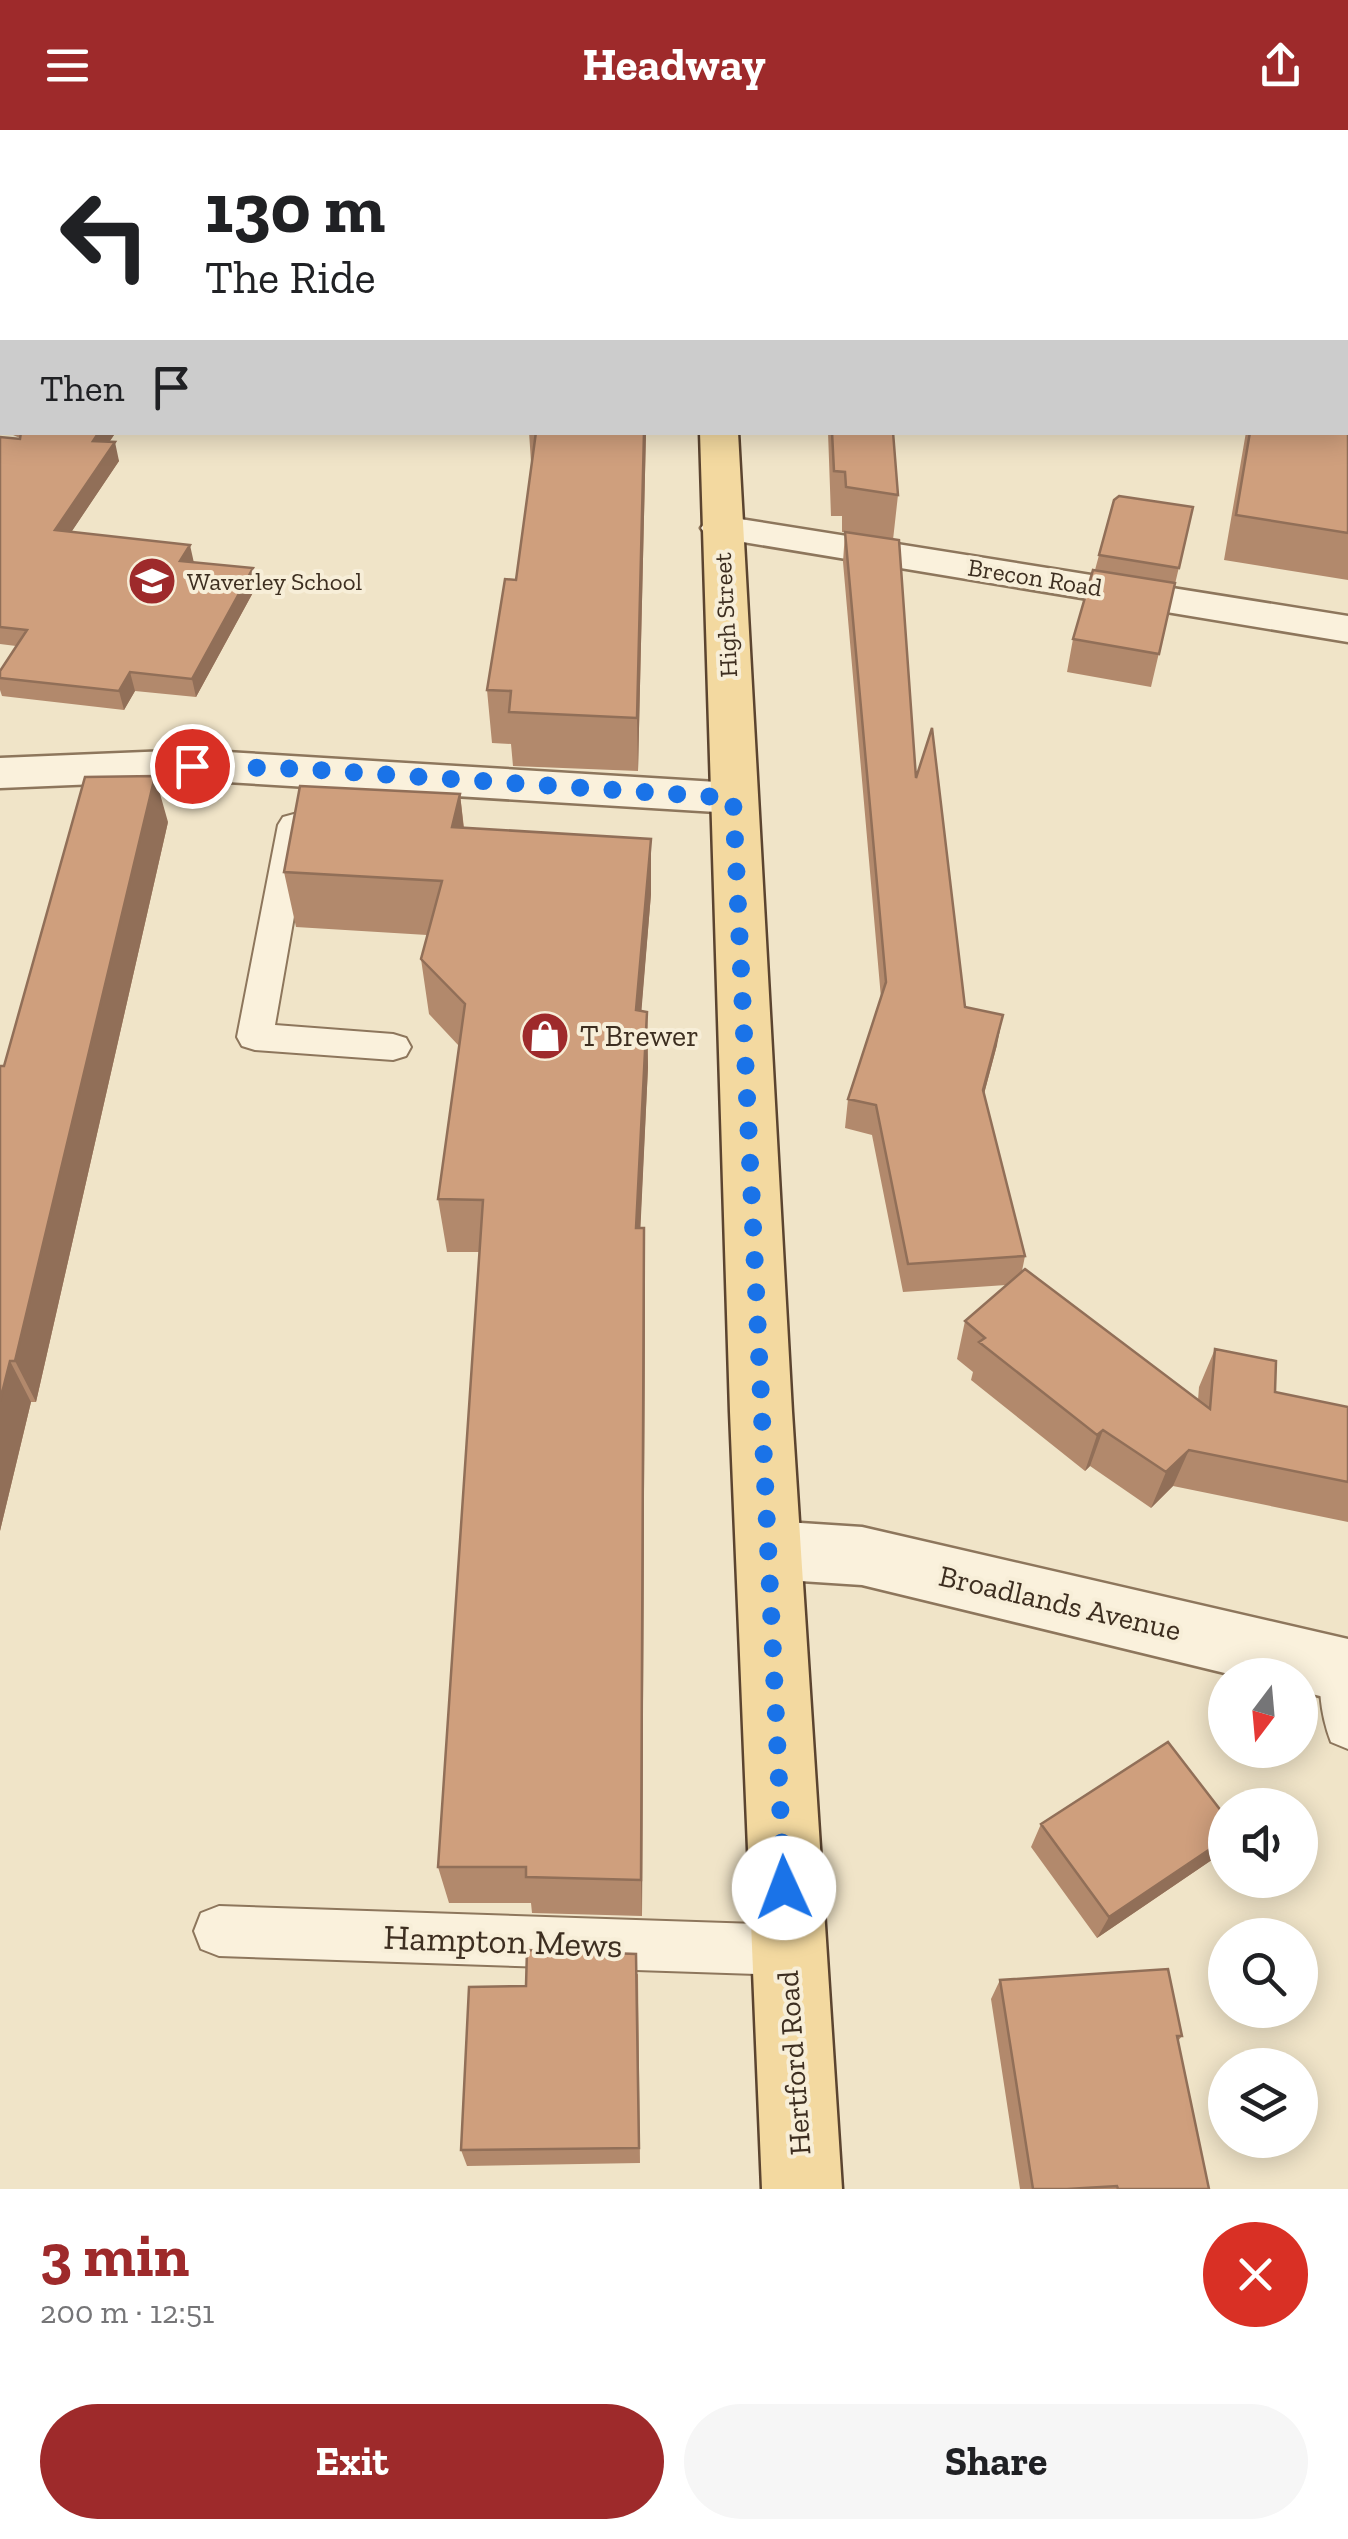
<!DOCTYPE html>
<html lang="en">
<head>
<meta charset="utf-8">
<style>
  :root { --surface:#fff; --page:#f6f6f6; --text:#202124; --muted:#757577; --accent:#9e2a2b }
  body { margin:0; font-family:"Zilla Slab",serif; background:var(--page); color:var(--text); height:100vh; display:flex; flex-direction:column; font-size:38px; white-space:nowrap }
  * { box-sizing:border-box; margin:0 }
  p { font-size:32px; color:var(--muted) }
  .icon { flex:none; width:55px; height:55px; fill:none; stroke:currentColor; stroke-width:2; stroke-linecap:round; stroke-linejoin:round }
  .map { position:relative; height:2059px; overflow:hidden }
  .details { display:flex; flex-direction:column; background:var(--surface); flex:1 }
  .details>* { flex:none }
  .banner { position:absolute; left:0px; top:0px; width:1350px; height:305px; box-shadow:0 5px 25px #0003; background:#fff; color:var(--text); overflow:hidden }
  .needle { width:65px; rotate:196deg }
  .buttons { position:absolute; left:1208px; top:1528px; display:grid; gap:20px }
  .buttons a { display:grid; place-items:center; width:110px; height:110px; border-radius:50%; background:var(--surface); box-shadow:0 5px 25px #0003; font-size:50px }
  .pin { position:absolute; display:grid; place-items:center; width:85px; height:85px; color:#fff; margin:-42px; border:5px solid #fff; border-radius:50%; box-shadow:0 2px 10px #0007 }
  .me { position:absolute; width:110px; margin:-55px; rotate:358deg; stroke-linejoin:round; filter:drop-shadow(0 0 8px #0008) }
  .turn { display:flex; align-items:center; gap:35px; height:210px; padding:0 40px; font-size:45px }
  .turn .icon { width:130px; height:130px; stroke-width:2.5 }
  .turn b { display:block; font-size:70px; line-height:85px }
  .then { display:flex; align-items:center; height:95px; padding:0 40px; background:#0003; gap:20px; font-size:38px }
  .round { display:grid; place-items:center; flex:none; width:105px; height:105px; border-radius:52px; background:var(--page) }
  .head { display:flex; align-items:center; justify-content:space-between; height:170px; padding:0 40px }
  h1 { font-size:60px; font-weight:800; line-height:75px; color:var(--accent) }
  .button { display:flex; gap:20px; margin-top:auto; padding:20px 40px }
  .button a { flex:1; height:115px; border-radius:60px; background:var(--accent); color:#fff; font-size:40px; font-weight:800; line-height:115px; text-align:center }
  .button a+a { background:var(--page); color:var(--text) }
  header { display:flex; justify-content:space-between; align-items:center; height:130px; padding:0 40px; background:var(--accent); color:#fff; font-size:45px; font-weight:800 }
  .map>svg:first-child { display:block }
</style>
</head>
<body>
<header><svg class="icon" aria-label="menu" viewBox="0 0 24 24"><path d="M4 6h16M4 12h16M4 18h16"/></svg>Headway<svg class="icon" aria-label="share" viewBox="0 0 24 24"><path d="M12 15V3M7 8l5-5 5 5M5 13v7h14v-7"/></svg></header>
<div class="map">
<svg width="1348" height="2059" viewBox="0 0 1348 2059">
  <rect width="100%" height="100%" fill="#f0e4c8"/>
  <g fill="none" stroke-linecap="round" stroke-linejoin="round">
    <g stroke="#8d765c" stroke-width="4">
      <path id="lane" d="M 294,684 L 305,687 L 310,695 L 275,895 L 393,904 L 406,908 L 411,917 L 406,926 L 393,930 L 255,920 L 242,916 L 237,907 L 278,695 L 283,687 Z
        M 1342,1517 L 1348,1520 L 1348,1619 L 1331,1612 C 1321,1586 1315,1549 1326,1524 Z
        M 219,1776 L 787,1795 L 805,1802 L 812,1820 L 805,1838 L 787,1845 L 219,1826 L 201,1819 L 194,1801 L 201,1783 Z"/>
    </g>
    <g stroke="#8d765c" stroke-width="5">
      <path id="street" d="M 1132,0 L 1172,0 L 1173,2 L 1133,2 Z
        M 721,386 L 1348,486 L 1348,512 L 707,406 L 701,398 L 707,390 Z
        M 193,620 L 733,653 L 749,657 L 756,668 L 749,679 L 733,683 L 193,650 L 0,658 L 0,628 Z
        M 770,1391 L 862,1397 L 1348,1509 L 1348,1573 L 1300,1561 L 1300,1545 L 1233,1545 L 862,1455 L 770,1449 L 747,1441 L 738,1420 L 747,1399 Z"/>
    </g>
    <g stroke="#5b4430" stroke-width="5">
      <path id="primary" d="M 700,302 L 738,302 L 792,1282 L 842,2059 L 762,2059 L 730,1282 Z"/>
    </g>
    <use href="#lane" fill="#faf1dc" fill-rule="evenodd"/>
    <use href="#street" fill="#faf1dc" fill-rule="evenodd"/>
    <use href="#primary" fill="#f3d9a0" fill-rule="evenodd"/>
  </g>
  <path fill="#b2896c" d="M 175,0 L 444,0 L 441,2 L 187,2 Z
    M 578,0 L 902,0 L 901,2 L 576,2 Z
    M 1348,11 L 1348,450 L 1224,430 L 1246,302 L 1348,302 Z
    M 2,105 L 2,301 L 0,300 L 0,163 Z
    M 6,302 L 116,302 L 109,312 L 119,331 L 71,402 L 194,432 L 253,438 L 256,457 L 196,567 L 135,561 L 124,580 L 2,566 L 0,560 L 0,541 L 16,516 L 0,514 L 0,307 L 20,308 Z
    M 529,302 L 646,302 L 638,641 L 513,636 L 511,614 L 492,613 L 487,560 L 516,450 L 533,332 L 531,332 Z
    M 828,302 L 893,302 L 898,365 L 893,410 L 916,648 L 965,877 L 997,915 L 984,964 L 1025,1126 L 1022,1141 L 1198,1270 L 1199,1257 L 1215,1219 L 1275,1262 L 1348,1277 L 1348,1392 L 1173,1356 L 1151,1378 L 1090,1336 L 1085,1341 L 971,1250 L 973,1242 L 957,1229 L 965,1191 L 1006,1155 L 903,1162 L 872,1005 L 845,998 L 848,969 L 881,868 L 843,432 L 845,402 L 842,402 L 842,386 L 831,386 Z
    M 1193,377 L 1151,557 L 1067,542 L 1073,509 L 1095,440 L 1099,425 Z
    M 460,664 L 464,698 L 651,764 L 641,881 L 647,882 L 648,937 L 640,1098 L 645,1150 L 642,1786 L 532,1783 L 531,1773 L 449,1773 L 438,1737 L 480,1122 L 447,1122 L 438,1069 L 459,916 L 429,884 L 421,829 L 427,805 L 296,797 L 284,742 Z
    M 168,692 L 36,1272 L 31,1272 L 0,1401 L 0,936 L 4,936 Z
    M 1041,1694 L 1222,1723 L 1097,1808 L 1031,1717 Z
    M 638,1844 L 640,2033 L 467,2036 L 461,2020 L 526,1856 Z
    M 1000,1850 L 1182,1906 L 1178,1911 L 1209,2059 L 1020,2059 L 991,1869 Z"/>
  <path fill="#916f58" d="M 403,0 L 444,0 L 441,2 L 400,2 Z
    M 887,0 L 902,0 L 901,2 L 885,2 Z
    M 99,302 L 116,302 L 98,329 L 93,311 Z
    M 644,302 L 646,302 L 638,641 L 637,588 Z
    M 115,312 L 119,331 L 60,419 L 55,400 Z
    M 190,415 L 194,433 L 180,431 Z
    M 253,438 L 256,457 L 196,567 L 192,549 Z
    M 130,542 L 135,561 L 124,580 L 119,561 Z
    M 155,646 L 168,692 L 36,1272 L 15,1231 Z
    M 460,664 L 466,720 L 452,697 Z
    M 651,709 L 651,764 L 637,935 L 636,880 Z
    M 647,882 L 648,937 L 638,1150 L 636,1098 Z
    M 1003,885 L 997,915 L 977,990 L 983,960 Z
    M 644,1098 L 645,1150 L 642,1786 L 641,1750 Z
    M 10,1231 L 31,1272 L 0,1401 L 0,1271 Z
    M 1103,1300 L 1090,1336 L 1085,1341 L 1097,1305 Z
    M 1189,1320 L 1173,1356 L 1151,1378 L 1166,1342 Z
    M 1225,1709 L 1225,1718 L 1222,1723 L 1097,1808 L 1109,1787 Z"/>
  <path fill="#cf9f7d" stroke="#916f58" stroke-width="2.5" d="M 336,0 L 403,0 L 400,2 L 348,2 Z
    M 578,0 L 700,0 L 699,2 L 576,2 Z
    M 755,0 L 887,0 L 885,2 L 774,2 Z
    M 1029,0 L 1129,0 L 1129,2 L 1028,2 Z
    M 1254,0 L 1294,0 L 1307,2 L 1252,2 Z
    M 1348,11 L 1348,403 L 1236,385 L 1250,302 L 1348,302 Z
    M 0,105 L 2,105 L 2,285 L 0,284 Z
    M 21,302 L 99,302 L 93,311 L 115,312 L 55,400 L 190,415 L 180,431 L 253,438 L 192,549 L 130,542 L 119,561 L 0,548 L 0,541 L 27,500 L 0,497 L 0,307 L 20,309 Z
    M 536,302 L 644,302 L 637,588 L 509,582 L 511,561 L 487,560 L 505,449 L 516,450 Z
    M 832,302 L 893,302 L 898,365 L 846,357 L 845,342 L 834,341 Z
    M 1119,366 L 1193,377 L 1179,438 L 1099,425 L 1114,370 Z
    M 845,402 L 899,410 L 916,648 L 932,598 L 965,877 L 1003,885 L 983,960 L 1025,1126 L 908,1134 L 876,975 L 848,969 L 886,852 Z
    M 1093,440 L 1175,453 L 1159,524 L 1073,509 Z
    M 155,646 L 15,1231 L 10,1231 L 0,1271 L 0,936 L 4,936 L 85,647 Z
    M 300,656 L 460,664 L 452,697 L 651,709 L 636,880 L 647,882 L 636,1098 L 644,1098 L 641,1750 L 526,1747 L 526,1737 L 438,1737 L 483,1070 L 438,1069 L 465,874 L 421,829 L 442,751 L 284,742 Z
    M 1025,1139 L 1210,1279 L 1215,1219 L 1276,1231 L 1275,1262 L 1348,1277 L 1348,1352 L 1189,1320 L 1166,1342 L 1103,1300 L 1097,1305 L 979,1212 L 985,1208 L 965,1191 Z
    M 1168,1612 L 1225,1686 L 1225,1709 L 1109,1787 L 1041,1694 Z
    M 527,1820 L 636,1824 L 639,2018 L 461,2020 L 469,1857 L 526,1856 Z
    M 1168,1839 L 1182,1906 L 1177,1906 L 1209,2059 L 1118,2059 L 1117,2056 L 1067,2059 L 1033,2059 L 1000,1850 Z"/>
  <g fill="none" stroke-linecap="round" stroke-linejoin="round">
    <path stroke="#1a73e8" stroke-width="18" stroke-dasharray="0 32.4" d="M 192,636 L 304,639 L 733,668 L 784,1758"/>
  </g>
  <defs>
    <g id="school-disc" transform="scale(2.5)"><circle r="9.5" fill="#9e2a2b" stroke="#f7eed8"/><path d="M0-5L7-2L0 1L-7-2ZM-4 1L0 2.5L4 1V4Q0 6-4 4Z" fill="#fff"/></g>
    <g id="shop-disc" transform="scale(2.5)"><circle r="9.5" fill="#9e2a2b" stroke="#f7eed8"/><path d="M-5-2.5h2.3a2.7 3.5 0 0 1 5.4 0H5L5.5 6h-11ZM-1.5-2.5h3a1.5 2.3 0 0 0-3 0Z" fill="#fff"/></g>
  </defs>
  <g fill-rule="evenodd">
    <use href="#school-disc" x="152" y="451"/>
    <use href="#shop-disc" x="545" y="906"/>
  </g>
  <g text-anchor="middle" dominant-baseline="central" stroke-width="8" stroke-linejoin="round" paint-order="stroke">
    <g font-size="25" fill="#3d2e20" stroke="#f7eed8">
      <text transform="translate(1035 447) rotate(9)">Brecon Road</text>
      <text transform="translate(725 485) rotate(-93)">High Street</text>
    </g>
    <g font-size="25" fill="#3d2e20" stroke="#f7eed8" text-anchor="start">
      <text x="187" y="451">Waverley School</text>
    </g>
    <g font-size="30" fill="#3d2e20" stroke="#f7eed8" text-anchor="start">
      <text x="580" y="906">T Brewer</text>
    </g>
    <g font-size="30" fill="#3d2e20" stroke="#f7eed8">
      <text transform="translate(1060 1473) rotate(13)">Broadlands Avenue</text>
      <text transform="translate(794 1933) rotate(-94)">Hertford Road</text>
    </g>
    <g font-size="35" fill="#3d2e20" stroke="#f7eed8">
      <text transform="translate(503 1811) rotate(2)">Hampton Mews</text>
    </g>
  </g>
</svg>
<div class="buttons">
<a><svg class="needle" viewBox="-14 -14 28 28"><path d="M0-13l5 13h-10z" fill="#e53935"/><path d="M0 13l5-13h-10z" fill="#757577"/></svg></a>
<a><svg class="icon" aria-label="sound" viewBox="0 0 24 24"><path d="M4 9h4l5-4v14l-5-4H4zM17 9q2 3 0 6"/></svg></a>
<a><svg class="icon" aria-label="search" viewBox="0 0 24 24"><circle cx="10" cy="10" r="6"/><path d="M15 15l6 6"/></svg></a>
<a><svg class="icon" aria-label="layers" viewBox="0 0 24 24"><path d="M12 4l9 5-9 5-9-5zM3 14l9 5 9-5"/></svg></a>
</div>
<div class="pin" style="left:192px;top:636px;background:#d93025"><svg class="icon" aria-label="arrive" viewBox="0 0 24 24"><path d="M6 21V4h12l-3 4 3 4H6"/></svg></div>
<svg class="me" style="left:784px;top:1758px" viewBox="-20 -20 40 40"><circle r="19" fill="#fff"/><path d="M0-13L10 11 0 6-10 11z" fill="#1a73e8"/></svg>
<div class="banner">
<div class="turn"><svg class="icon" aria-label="left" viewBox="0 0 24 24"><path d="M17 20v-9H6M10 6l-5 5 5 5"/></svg><div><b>130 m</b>The Ride</div></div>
<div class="then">Then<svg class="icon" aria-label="arrive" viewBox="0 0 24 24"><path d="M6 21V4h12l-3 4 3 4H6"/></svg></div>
</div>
</div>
<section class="details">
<div class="head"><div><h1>3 min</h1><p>200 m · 12:51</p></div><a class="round" style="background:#d93025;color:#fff"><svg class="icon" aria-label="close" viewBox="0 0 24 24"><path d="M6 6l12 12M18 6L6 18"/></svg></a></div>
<div class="button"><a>Exit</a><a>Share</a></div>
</section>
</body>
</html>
